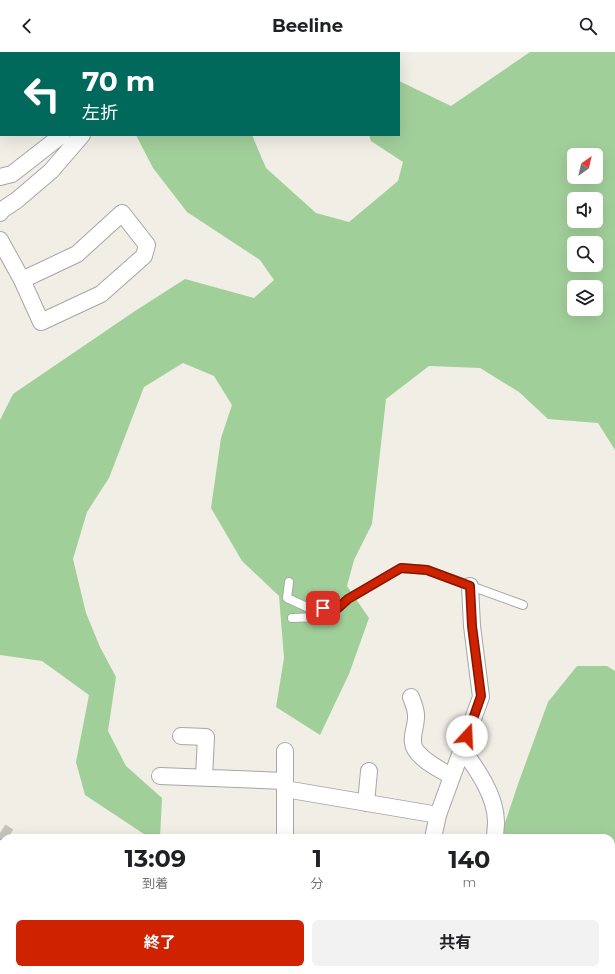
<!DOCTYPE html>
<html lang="ja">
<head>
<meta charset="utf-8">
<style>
  :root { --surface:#fff; --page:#f2f2f2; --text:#202124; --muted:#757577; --accent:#ce2200 }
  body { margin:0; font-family:Montserrat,"Noto Sans JP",sans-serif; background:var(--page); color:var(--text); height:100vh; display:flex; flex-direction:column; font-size:15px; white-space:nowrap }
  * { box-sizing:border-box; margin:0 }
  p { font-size:13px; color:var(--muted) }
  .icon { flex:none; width:22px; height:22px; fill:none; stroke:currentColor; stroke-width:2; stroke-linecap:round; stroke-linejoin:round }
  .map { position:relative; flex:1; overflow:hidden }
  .side { position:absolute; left:0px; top:782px; width:615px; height:140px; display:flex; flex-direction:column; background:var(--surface); border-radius:12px 12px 0 0; box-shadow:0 4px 16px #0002 }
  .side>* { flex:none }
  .top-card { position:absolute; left:0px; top:0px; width:400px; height:84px; box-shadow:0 4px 16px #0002; background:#00695c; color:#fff; overflow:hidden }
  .needle { width:26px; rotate:34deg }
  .fabs { position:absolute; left:567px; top:96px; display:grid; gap:8px }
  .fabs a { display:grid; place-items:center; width:36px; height:36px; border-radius:6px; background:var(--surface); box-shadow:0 4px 16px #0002; font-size:20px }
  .pin { position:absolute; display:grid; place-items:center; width:34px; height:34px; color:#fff; margin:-17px; border-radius:8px; box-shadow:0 2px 6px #0006 }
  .me { position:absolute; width:44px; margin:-22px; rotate:20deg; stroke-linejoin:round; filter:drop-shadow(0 0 3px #0008) }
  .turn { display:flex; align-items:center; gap:14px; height:84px; padding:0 16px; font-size:18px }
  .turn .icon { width:52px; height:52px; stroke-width:2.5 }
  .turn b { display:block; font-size:28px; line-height:34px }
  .eta { display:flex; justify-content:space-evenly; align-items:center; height:68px; text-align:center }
  .eta b { font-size:24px; font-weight:700; line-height:28px }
  .button { display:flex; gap:8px; margin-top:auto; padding:8px 16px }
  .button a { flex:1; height:46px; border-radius:6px; background:var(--accent); color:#fff; font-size:16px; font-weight:700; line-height:46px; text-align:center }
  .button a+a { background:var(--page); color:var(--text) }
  header { display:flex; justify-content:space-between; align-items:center; height:52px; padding:0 16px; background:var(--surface); font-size:18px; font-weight:700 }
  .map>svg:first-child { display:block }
</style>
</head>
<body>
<header><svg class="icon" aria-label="back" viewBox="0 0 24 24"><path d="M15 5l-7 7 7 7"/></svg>Beeline<svg class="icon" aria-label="search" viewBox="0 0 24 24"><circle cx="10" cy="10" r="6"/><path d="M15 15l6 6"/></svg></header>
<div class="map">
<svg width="615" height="922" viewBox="0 0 615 922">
  <rect width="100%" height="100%" fill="#f0eee5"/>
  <path fill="#a1cf9a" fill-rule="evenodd" d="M 0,0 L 149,0 L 1,1 L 1,64 Z
    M 530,0 L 615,0 L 615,398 L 598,371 L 548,367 L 519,340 L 480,316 L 429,314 L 386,347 L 372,472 L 354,508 L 347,534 L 369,566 L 349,622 L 320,683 L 276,655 L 284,606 L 279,544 L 242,509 L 211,456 L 221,386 L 232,353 L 214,324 L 183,311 L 144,335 L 109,426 L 87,460 L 73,507 L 86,561 L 100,595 L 116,625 L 108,679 L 126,714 L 162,746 L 160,786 L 150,786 L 85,743 L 76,710 L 89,643 L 42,609 L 0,603 L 0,368 L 13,342 L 135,259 L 185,227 L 254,246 L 274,228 L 260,208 L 187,160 L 153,116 L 136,83 L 252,83 L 266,116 L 316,161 L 349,170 L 398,129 L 403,110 L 371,89 L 369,83 L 399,83 L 399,29 L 451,54 ZM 574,103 L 596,103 L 596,125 L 574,125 ZM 574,147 L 596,147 L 596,169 L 574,169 ZM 574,191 L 596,191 L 596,213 L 574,213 ZM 574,235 L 596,235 L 596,257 L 574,257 Z
    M 577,614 L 607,614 L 615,619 L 615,819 L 611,824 L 611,786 L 500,786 L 518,732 L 548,650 Z
    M 0,892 L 4,892 L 4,918 L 65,918 L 69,922 L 0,922 Z"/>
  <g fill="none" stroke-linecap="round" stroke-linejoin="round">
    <path stroke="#c6c5bd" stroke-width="20" stroke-dasharray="20 10" stroke-linecap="butt" d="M 0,781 L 8,786
      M 0,852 L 4,855
      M 115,918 L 122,922"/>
    <g stroke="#a6a6a6" stroke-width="10">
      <path id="service" d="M 289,530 L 287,546 L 309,556 L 338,556 L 348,547 L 401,516 L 427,518 L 523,553
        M 292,566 L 319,565 L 335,557"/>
    </g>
    <g stroke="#a6a6a6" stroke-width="18">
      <path id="minor" d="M 203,1 L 205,0
        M 0,125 L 12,122 L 62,83
        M 0,161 L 2,158 L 17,148 L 51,119 L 82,83
        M 0,188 L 22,228 L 41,270 L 101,242 L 144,204 L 147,193 L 122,161 L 77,202 L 22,228
        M 411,645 C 413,651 416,657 416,663 C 417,674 409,686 415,697 C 422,709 440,717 452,725
        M 181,684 L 206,685 L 204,725
        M 462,697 C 477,717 496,744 496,770 C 496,775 495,781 495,786
        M 160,724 L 285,729
        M 285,737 L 438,763
        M 366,751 L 369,719
        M 285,786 L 285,699
        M 433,786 L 438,763 L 481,645 L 472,574 L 470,534
        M 0,796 L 4,800
        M 65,918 L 66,922
        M 288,918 L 292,922
        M 400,922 L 401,918"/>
    </g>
    <g stroke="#a6a6a6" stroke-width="22">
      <path id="tertiary" d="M 229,918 L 233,922"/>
    </g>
    <g stroke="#587705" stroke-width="24">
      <path id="secondary" d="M 611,871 L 615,874
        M 531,922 L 534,918"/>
    </g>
    <use href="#service" stroke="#fff" stroke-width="8"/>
    <use href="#minor" stroke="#fff" stroke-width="16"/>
    <use href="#tertiary" stroke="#fff" stroke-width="20"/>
    <use href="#secondary" stroke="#ecfab9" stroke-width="22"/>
  </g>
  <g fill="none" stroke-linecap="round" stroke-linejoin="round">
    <g stroke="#861600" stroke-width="10">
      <path id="route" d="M 323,556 L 338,556 L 348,547 L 401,516 L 427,518 L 470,534 L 472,574 L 481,644 L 467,684"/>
    </g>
    <use href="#route" stroke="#ce2200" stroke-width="7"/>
  </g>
</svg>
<div class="fabs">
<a><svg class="needle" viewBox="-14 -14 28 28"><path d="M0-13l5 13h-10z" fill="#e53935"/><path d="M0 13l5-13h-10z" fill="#757577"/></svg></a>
<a><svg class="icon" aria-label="sound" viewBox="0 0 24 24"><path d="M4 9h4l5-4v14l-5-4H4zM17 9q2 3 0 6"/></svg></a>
<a><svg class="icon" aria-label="search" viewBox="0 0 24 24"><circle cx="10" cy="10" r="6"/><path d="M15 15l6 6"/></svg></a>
<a><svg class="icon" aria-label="layers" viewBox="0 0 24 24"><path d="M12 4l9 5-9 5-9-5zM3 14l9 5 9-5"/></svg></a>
</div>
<div class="pin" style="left:323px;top:556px;background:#d93025"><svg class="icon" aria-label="arrive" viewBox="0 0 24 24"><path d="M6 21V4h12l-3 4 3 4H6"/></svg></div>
<svg class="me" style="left:467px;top:684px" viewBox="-20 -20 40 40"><circle r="19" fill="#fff"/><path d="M0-13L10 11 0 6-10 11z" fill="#ce2200"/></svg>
<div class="top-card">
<div class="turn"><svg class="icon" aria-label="left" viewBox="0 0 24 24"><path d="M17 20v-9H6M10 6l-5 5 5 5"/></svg><div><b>70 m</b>左折</div></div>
</div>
<section class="side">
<div class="eta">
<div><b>13:09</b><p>到着</p></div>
<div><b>1</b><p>分</p></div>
<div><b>140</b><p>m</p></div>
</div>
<div class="button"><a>終了</a><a>共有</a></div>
</section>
</div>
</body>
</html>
